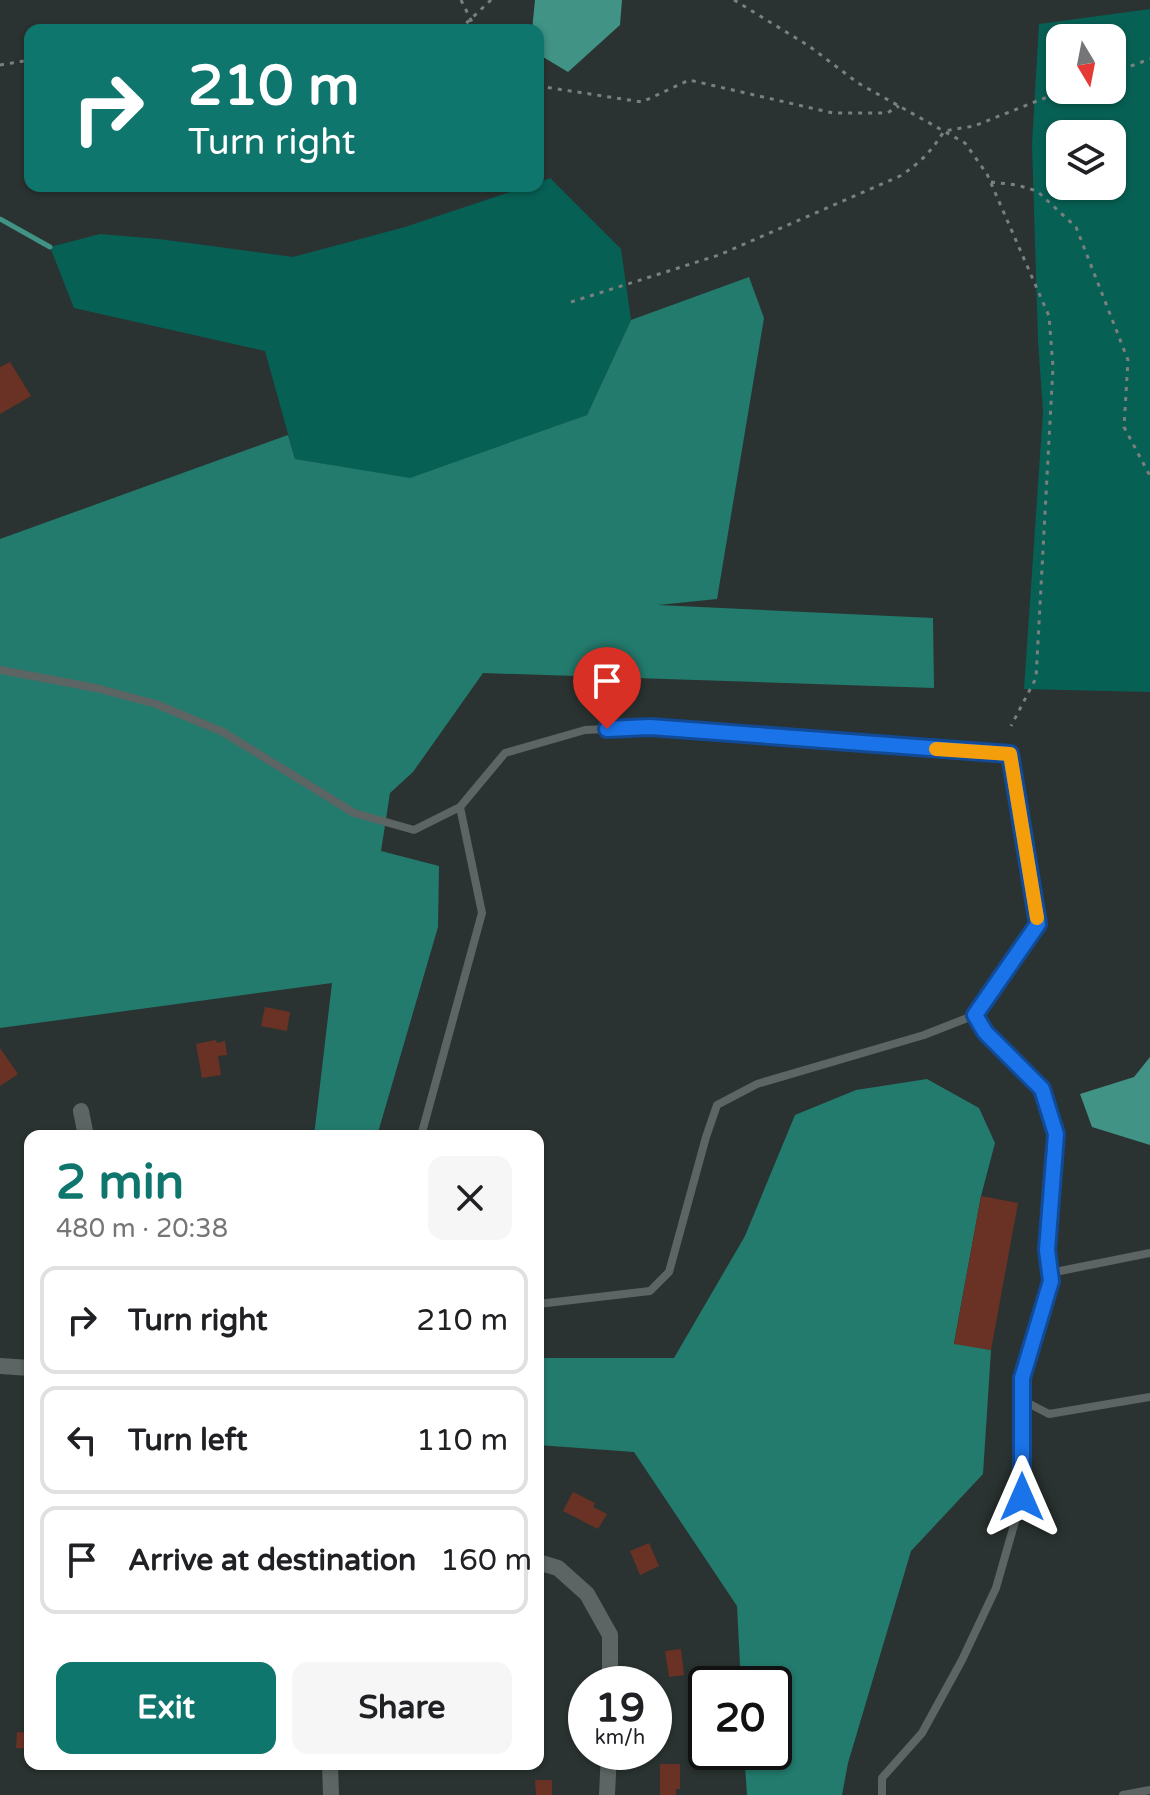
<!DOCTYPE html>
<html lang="en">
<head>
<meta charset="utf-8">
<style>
  :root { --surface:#fff; --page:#f6f6f6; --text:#202124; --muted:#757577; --line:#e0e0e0; --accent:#0f766e }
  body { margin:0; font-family:"Varela Round",sans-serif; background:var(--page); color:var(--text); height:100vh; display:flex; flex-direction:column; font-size:30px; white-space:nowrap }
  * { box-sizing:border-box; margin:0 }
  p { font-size:26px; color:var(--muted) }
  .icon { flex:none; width:44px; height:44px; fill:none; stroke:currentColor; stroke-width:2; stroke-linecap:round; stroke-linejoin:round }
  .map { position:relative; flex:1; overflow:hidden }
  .side { position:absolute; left:24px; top:1130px; width:520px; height:640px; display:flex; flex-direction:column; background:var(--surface); border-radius:16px; box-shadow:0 2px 6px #0004 }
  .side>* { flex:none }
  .top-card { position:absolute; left:24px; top:24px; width:520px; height:168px; border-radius:16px; box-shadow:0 2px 6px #0004; background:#0f766e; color:#fff; overflow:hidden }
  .needle { width:52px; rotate:170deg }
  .fabs { position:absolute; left:1046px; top:24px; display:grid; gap:16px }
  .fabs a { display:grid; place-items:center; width:80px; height:80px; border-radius:16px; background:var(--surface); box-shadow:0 2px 6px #0004; font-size:40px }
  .speed { position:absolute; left:568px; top:1666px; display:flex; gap:16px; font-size:40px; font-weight:700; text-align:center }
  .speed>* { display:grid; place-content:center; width:104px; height:104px; border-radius:50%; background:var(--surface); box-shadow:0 2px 6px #0004; line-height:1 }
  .speed small { font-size:20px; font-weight:400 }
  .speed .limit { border:4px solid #111; border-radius:12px; background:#fff; color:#111 }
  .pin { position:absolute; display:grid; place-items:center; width:68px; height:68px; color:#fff; margin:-82px -34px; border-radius:50% 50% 50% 0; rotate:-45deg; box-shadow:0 0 8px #0007 }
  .pin .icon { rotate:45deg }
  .me { position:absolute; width:88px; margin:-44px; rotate:0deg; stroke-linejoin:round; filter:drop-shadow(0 0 6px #0008) }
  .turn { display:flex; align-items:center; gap:28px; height:168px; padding:0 32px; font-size:36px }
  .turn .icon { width:104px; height:104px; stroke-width:2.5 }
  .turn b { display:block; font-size:56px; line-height:68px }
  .round { display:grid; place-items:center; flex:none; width:84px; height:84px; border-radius:16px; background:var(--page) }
  .overview { display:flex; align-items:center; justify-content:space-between; height:136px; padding:0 32px }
  h1 { font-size:48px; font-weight:800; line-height:60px; color:var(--accent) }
  .cta { display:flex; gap:16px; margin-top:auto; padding:16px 32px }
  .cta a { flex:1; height:92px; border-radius:16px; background:var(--accent); color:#fff; font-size:32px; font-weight:800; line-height:92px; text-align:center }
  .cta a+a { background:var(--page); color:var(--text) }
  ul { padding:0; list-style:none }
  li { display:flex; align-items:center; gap:24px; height:108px; margin:0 16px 12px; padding:0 16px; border:4px solid var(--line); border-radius:16px }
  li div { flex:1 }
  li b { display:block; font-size:30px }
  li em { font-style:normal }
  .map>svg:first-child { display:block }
</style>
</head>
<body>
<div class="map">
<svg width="1150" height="1795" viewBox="0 0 1150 1795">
  <rect width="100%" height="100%" fill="#2a3331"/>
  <path fill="#076054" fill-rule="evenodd" d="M 1150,9 L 1150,692 L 1024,689 L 1043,412 L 1038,340 L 1032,144 L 1039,24 ZM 1060,38 L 1112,38 L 1112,90 L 1060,90 ZM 1060,134 L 1112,134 L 1112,186 L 1060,186 Z
    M 550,178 L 621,249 L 631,320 L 587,415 L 410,479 L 295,459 L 265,351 L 74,308 L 50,247 L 100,234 L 159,239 L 293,257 L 405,227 L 528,186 L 538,186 L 538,183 Z"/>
  <path fill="#237b6d" d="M 749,277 L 764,318 L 717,599 L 658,605 L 933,618 L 934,688 L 483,673 L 413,772 L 390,793 L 381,851 L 439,866 L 438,927 L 377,1136 L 314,1136 L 332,983 L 0,1028 L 0,539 L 288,435 L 295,459 L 410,478 L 587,415 L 631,320 Z
    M 927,1079 L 979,1108 L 995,1143 L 981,1196 L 954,1343 L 991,1350 L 983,1474 L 911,1551 L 848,1763 L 842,1795 L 747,1795 L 744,1752 L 774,1752 L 774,1684 L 741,1684 L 737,1606 L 634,1452 L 538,1445 L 538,1358 L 674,1358 L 745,1236 L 795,1115 L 856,1090 Z"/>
  <path fill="#409385" d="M 535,0 L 622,0 L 620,25 L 568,72 L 538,54 L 538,30 L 532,30 Z
    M 1150,1057 L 1150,1145 L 1092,1127 L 1080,1094 L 1134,1077 Z"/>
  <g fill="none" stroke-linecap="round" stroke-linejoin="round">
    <path stroke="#409385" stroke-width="5" d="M 0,219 L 50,247"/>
  </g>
  <path fill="#6a3224" d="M 10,362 L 31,396 L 0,414 L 0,367 Z
    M 265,1007 L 290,1012 L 287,1031 L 261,1026 Z
    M 216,1040 L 217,1043 L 225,1041 L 227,1055 L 218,1056 L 221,1075 L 202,1078 L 196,1044 Z
    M 0,1048 L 18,1074 L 0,1086 Z
    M 981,1196 L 1018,1203 L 991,1350 L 954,1344 Z
    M 573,1492 L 595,1503 L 593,1507 L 607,1514 L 598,1529 L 563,1511 Z
    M 649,1543 L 659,1566 L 640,1575 L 630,1551 Z
    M 681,1649 L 684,1675 L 669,1677 L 665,1651 Z
    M 17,1732 L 30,1733 L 30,1749 L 16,1748 Z
    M 660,1764 L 680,1764 L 680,1789 L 676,1789 L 676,1795 L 660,1795 Z
    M 535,1780 L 552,1780 L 552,1795 L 536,1795 Z"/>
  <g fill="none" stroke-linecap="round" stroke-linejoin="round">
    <path stroke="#79807f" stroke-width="3" stroke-dasharray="4 6" stroke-linecap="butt" d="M 461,0 L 476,30
      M 734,0 L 809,46 L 858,83 L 965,143 L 987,174 L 1049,316 L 1053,367 L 1036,678 L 1011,726
      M 459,30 L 491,0
      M 0,65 L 30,60
      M 1112,73 L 1150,59
      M 538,86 L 642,102 L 689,80 L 833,113 L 887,113 L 899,106
      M 991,182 L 1017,185 L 1037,191 L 1076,227 L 1128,360 L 1124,427 L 1150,476
      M 571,302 L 719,255 L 900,176 C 920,163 932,151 944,131 L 974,126 L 1065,90"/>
    <path stroke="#5c6563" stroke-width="8" d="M 0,670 L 96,688 L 156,704 L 223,732 L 354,813 L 414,830 L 460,807 L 505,753 L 585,730 L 650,727 L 1010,754 L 1038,924 L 1007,972 L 975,1015 L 924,1035 L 757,1084 L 717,1105 L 706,1137 L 669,1272 L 650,1291 L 538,1304
      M 421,1136 L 482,913 L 460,807
      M 1050,1273 L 1150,1253
      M 1022,1400 L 1049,1414 L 1150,1397
      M 882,1795 L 882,1778 L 922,1733 L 962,1660 L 996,1588 L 1022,1497 L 1022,1378 L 1051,1281 L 1047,1250 L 1056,1134 L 1042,1089 L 985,1032 L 975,1015
      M 1123,1795 L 1150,1790"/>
    <path stroke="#5c6563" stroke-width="16" d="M 81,1111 L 86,1136
      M 0,1366 L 30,1368
      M 538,1562 L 558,1568 L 587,1594 L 610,1635 L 610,1684
      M 330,1764 L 331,1795
      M 607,1795 L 609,1752"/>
  </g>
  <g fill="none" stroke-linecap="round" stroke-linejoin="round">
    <g stroke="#114b97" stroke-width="20">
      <path id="route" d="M 607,729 L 650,727 L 1010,754 L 1038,924 L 975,1015 L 985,1032 L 1042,1089 L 1056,1134 L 1047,1250 L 1051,1281 L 1022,1378 L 1022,1497"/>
    </g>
    <use href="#route" stroke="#1a73e8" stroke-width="14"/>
    <path stroke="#f59e0b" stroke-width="14" d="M 936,749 L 1010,754 L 1037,918"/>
  </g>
</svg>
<div class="fabs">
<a><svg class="needle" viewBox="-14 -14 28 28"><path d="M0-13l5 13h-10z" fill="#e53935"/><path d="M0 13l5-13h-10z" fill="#757577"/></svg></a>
<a><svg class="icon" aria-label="layers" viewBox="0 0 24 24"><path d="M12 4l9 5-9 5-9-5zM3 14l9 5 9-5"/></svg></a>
</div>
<div class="speed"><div>19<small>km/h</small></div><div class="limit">20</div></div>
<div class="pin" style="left:607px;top:729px;background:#d93025"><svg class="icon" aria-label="arrive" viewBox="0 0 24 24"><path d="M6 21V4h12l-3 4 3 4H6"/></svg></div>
<svg class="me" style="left:1022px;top:1497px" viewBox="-20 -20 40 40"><path d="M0-17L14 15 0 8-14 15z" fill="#1a73e8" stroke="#fff" stroke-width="4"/></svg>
<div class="top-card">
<div class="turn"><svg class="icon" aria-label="right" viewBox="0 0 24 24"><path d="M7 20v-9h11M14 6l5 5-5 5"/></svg><div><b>210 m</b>Turn right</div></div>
</div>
<section class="side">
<div class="overview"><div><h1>2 min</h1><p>480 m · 20:38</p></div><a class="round"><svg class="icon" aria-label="close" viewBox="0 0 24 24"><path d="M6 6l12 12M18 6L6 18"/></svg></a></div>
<ul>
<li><svg class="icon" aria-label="right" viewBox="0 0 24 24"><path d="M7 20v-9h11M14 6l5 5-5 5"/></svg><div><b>Turn right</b></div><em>210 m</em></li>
<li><svg class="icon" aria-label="left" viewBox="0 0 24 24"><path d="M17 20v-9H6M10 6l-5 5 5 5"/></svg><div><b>Turn left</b></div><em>110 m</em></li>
<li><svg class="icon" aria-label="arrive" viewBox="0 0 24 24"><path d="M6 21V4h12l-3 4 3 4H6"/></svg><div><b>Arrive at destination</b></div><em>160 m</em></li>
</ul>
<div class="cta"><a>Exit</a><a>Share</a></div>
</section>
</div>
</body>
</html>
